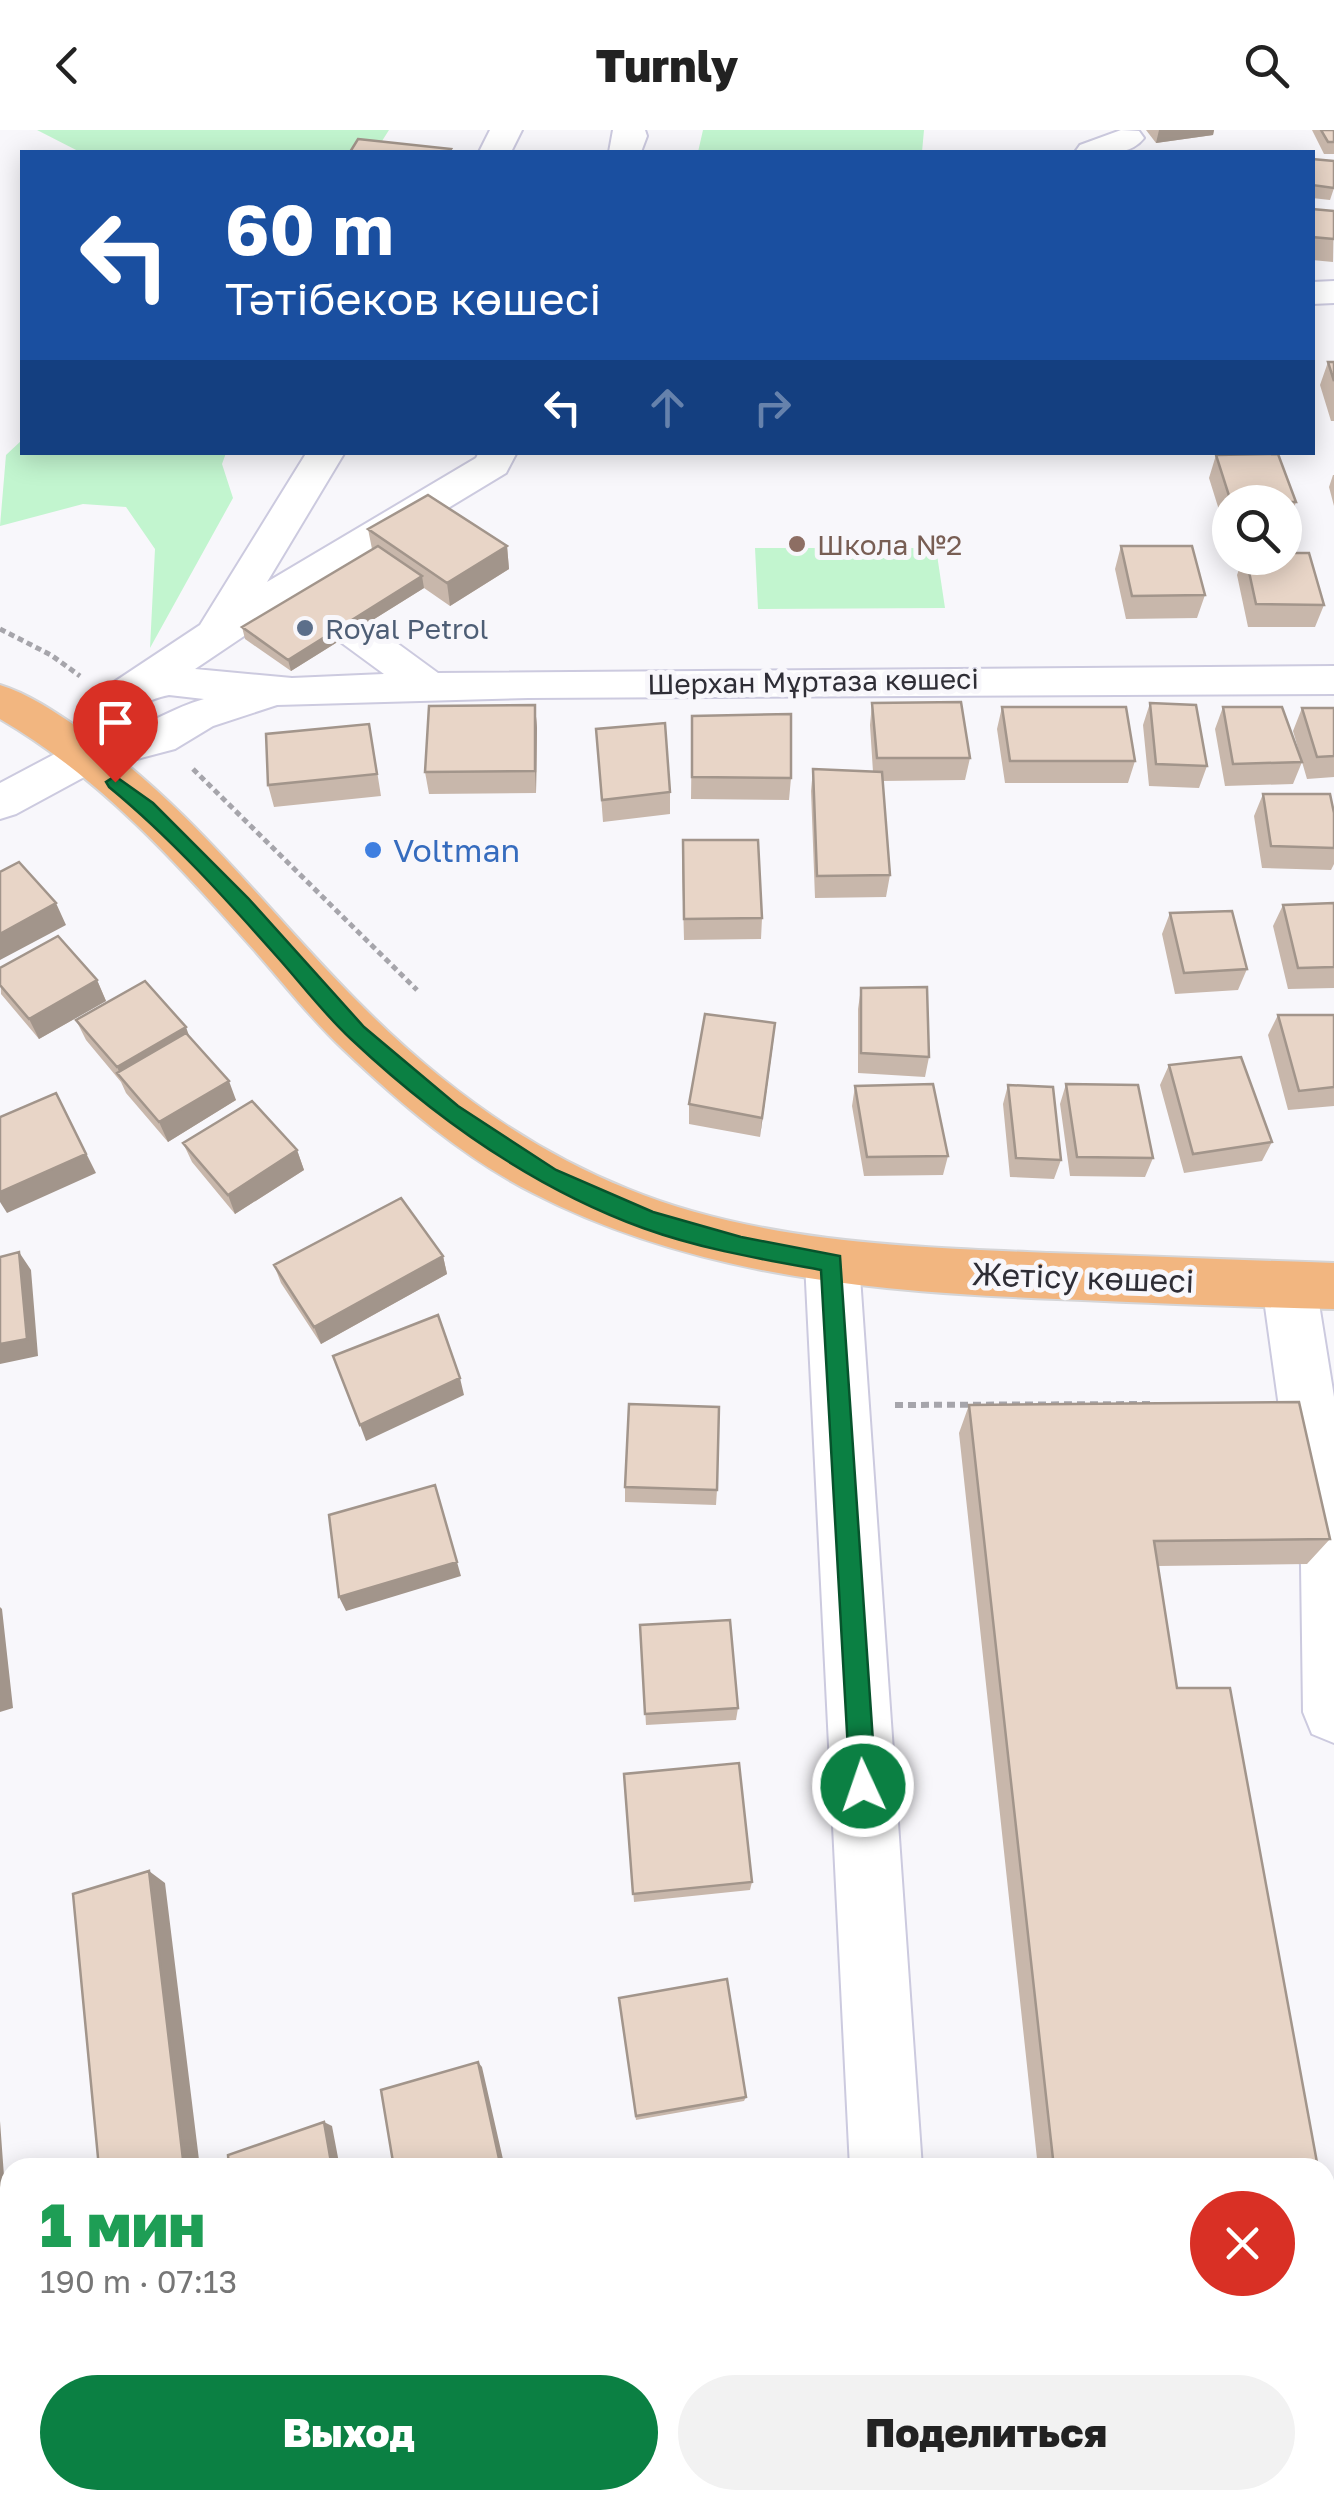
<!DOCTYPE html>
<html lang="ru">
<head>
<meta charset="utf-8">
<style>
  :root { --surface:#fff; --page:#f2f2f2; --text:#222; --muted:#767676; --accent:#0b8043 }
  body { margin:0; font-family:"Golos Text",sans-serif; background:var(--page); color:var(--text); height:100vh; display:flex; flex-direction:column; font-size:38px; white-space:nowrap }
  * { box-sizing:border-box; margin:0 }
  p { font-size:32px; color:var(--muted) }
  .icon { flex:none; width:55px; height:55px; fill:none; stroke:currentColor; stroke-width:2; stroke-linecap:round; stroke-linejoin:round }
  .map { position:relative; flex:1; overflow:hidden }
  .panel { position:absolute; left:0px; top:2028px; width:1335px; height:352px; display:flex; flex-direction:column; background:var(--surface); border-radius:30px 30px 0 0; box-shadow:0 5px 25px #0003 }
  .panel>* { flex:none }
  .hud { position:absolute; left:20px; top:20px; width:1295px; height:305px; border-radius:0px; box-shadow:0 5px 25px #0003; background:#1a4fa0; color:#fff; overflow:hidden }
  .fabs { position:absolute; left:1212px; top:355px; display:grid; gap:20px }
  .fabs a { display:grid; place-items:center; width:90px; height:90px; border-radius:50%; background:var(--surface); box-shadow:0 5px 25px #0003; font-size:50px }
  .pin { position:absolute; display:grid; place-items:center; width:85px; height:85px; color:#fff; margin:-102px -42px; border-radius:50% 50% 50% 0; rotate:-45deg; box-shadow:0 0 10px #0007 }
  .pin .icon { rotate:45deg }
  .me { position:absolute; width:110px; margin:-55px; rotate:357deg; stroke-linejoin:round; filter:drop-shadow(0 0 8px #0008) }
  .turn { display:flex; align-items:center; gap:35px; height:210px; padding:0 40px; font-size:45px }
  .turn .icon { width:130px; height:130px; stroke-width:2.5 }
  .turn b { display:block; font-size:70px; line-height:85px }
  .lanes { display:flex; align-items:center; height:95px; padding:0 40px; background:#0003; justify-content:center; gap:50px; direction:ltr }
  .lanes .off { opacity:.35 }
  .round { display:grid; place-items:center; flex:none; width:105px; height:105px; border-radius:52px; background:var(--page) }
  .head { display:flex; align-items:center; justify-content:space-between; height:170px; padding:0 40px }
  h1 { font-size:60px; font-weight:800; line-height:75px; color:#1e9e55 }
  .button { display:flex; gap:20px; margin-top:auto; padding:20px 40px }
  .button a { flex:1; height:115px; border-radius:60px; background:var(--accent); color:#fff; font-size:40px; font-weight:800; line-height:115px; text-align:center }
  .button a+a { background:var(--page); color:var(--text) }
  header { display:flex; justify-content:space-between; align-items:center; height:130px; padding:0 40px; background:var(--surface); font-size:45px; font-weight:800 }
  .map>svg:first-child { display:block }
</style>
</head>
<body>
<header><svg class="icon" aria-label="back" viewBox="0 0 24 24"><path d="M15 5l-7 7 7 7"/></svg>Turnly<svg class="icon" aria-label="search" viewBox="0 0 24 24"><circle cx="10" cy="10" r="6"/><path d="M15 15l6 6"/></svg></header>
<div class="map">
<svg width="1334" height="2378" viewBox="0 0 1334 2378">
  <rect width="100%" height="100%" fill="#f8f7fb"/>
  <path fill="#c2f5cf" d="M 37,0 L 389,0 L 375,22 L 80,22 Z
    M 703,0 L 924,0 L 922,22 L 698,22 Z
    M 22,310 L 22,322 L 226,323 L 222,334 L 233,368 L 150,518 L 155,419 L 126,377 L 83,374 L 0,396 L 6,325 Z
    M 755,418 L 936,418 L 945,478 L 758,479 Z"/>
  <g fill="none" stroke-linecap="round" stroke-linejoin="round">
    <g stroke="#cccadf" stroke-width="4">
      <path id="minor" d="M 490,0 L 522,0 L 511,22 L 479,22 Z
        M 613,0 L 645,0 L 647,6 L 641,22 L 609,22 Z
        M 1121,0 L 1139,1 L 1144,8 C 1129,28 1097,23 1075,22 L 1080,15 Z
        M 1334,151 L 1334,173 L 1312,174 L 1312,152 Z
        M 307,322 L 345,322 L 267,452 L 476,328 L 479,322 L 517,322 L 506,343 L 319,456 L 438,543 L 1334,536 L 1334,564 L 528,568 L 277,575 L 213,596 L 175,619 L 99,639 L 16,684 L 0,689 L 0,653 L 68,617 L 99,562 L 200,495 ZM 290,475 L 384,544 L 292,548 L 195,539 ZM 169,565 L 204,569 C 174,577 150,595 119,603 C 131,581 143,570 169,565 Z
        M 832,1109 L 851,1116 L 859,1132 L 922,2038 L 850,2038 L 805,1132 L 813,1116 Z
        M 1289,1132 L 1308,1139 L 1316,1155 L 1334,1267 L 1334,1613 L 1312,1604 L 1303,1582 L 1301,1435 L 1262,1155 L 1270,1139 Z
        M 10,2348 L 10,2370 L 91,2370 L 88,2378 L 0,2378 L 4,2350 Z
        M 870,2370 L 948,2370 L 949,2378 L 871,2378 Z"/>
    </g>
    <g stroke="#d5d5d7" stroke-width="4">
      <path id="major" d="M 0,555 C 29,564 55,582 80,599 C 191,675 270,785 364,878 C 439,953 529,1020 628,1059 C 760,1113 910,1117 1050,1123 C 1145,1126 1239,1130 1334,1133 L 1334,1179 C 1242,1177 1149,1173 1057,1169 C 876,1162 696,1147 533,1063 C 462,1027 400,973 343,919 C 311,889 284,854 255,821 C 179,735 100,647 0,589 Z"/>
    </g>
    <path stroke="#a6a5ab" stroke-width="5" stroke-dasharray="6 4" stroke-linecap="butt" d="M 0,499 L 51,525 L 80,546
      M 193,639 L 417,860"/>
    <path stroke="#a6a5ab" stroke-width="6" stroke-dasharray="8 5" stroke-linecap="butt" d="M 895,1275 L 1153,1274"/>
    <use href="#minor" fill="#fff" fill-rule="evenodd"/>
    <use href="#major" fill="#f2b680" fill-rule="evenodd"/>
  </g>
  <path fill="#c8b7ab" d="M 1146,0 L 1214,0 L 1213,5 L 1156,13 Z
    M 1312,0 L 1334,0 L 1334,24 L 1324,24 Z
    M 1312,29 L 1334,58 L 1330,70 L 1312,68 Z
    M 1312,79 L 1334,81 L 1333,132 L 1312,130 Z
    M 1328,232 L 1334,232 L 1334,291 L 1331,291 L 1320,255 Z
    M 1216,325 L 1296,372 L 1288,395 L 1285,395 L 1285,372 L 1230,372 L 1230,396 L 1224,396 L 1209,348 Z
    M 1333,345 L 1334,345 L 1334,376 L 1329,357 Z
    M 368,399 L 507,416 L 509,439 L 450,476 L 424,458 L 291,541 L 245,509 L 242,497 L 372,419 Z
    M 1121,416 L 1205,465 L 1197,488 L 1126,489 L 1115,439 Z
    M 1243,428 L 1285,428 L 1324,475 L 1315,497 L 1248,497 L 1237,445 Z
    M 872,573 L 970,628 L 965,650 L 882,651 L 890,745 L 886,767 L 815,768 L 811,661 L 813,639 L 873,642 L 870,595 Z
    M 1150,573 L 1207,636 L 1199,658 L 1149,656 L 1143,595 Z
    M 535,575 L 537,598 L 536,663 L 429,664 L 425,642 Z
    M 1002,577 L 1135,631 L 1128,653 L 1005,653 L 997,599 Z
    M 1223,577 L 1302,632 L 1293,654 L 1225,656 L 1215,599 Z
    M 1302,578 L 1334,578 L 1334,647 L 1307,649 L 1293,601 Z
    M 692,586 L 791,648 L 789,670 L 691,669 Z
    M 596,599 L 670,662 L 670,684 L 603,692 Z
    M 373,616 L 381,666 L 274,677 L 268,655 Z
    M 1263,664 L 1334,683 L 1334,734 L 1331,740 L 1262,738 L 1254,686 Z
    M 682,732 L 762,788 L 761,809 L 684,810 Z
    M 1334,773 L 1334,858 L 1288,859 L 1273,796 L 1283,775 Z
    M 1170,783 L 1247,839 L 1238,860 L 1175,864 L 1162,804 Z
    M 0,838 L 97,850 L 106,871 L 39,909 L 1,864 Z
    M 861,858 L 929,927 L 925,947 L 858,943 L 858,879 Z
    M 1278,885 L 1334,885 L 1334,976 L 1288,980 L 1268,905 Z
    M 76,890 L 189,906 L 236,970 L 168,1012 L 126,963 L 121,952 L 86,910 Z
    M 773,913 L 760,1007 L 689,994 L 689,974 Z
    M 1169,935 L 1272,1012 L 1262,1031 L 1184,1043 L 1160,955 Z
    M 1066,954 L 1153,1028 L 1145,1047 L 1070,1046 L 1060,974 Z
    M 1008,955 L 1061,1030 L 1054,1049 L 1010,1047 L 1003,974 Z
    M 855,956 L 948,1026 L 943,1045 L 864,1046 L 852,976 Z
    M 183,1013 L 297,1020 L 304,1040 L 235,1084 L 192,1032 Z
    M 443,1126 L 447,1144 L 321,1214 L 281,1153 L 274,1135 Z
    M 969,1275 L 1330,1409 L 1307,1434 L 1158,1436 L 1177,1558 L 1318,2038 L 1038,2038 L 959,1303 Z
    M 625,1357 L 717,1360 L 716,1375 L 625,1372 Z
    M 640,1495 L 738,1578 L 736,1590 L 646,1595 Z
    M 624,1644 L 752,1752 L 750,1760 L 634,1772 Z
    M 619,1868 L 746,1967 L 744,1971 L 636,1990 Z"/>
  <path fill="#a2958b" d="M 1159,0 L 1214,0 L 1213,5 L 1156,13 Z
    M 507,416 L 509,439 L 450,476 L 447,453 Z
    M 422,446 L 424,458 L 291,541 L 288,530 Z
    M 535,575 L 537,598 L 536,663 L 535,641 Z
    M 56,773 L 66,795 L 0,830 L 0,804 Z
    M 97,850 L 106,871 L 39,909 L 29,889 Z
    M 775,893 L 773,913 L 760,1007 L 762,988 Z
    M 186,897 L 193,917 L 122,948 L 117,937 Z
    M 229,951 L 236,970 L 168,1012 L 159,992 Z
    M 56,963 L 96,1043 L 7,1083 L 0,1072 L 0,1062 Z
    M 297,1020 L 304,1040 L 235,1084 L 228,1065 Z
    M 19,1122 L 31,1140 L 38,1226 L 0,1234 L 0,1214 Z
    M 443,1126 L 447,1144 L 321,1214 L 314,1197 Z
    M 460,1248 L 464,1265 L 366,1311 L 360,1295 Z
    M 435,1355 L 461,1446 L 346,1481 L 339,1467 Z
    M 0,1477 L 2,1479 L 13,1578 L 0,1582 Z
    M 149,1741 L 165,1753 L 200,2038 L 184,2038 Z
    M 478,1932 L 482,1937 L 505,2038 L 501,2038 Z
    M 0,1991 L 9,2115 L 0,2118 Z
    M 324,1992 L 332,1996 L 340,2038 L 332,2038 Z"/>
  <path fill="#e8d5c7" stroke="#a2958b" stroke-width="2.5" d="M 1321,0 L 1334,0 L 1334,12 L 1328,12 Z
    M 358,9 L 451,19 L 449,22 L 350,22 Z
    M 1312,29 L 1334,31 L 1334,58 L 1312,55 Z
    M 1312,79 L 1334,81 L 1334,109 L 1312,107 Z
    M 1328,232 L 1334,232 L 1334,251 Z
    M 1278,324 L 1296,372 L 1231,372 L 1216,325 Z
    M 428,365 L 507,416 L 447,453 L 368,399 Z
    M 378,416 L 422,446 L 288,530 L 242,497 Z
    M 1121,416 L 1192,416 L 1205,465 L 1132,466 Z
    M 1285,423 L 1309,423 L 1324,475 L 1256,474 L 1246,428 L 1285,428 Z
    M 961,572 L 970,628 L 877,628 L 872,573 Z
    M 1150,573 L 1196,575 L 1207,636 L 1156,634 Z
    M 535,575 L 535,641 L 425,642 L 429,576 Z
    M 1002,577 L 1126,577 L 1135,631 L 1010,631 Z
    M 1223,577 L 1282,577 L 1302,632 L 1233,634 Z
    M 1302,578 L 1334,578 L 1334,626 L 1317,627 Z
    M 791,584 L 791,648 L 692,647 L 692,586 Z
    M 665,593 L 670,662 L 602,670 L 596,599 Z
    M 369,594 L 377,644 L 268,655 L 266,604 Z
    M 813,639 L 882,642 L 890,745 L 817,746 Z
    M 1263,664 L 1330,664 L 1334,683 L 1334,718 L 1271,716 Z
    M 683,710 L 758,710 L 762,788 L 684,789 Z
    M 19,732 L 56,773 L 0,804 L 0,742 Z
    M 1334,773 L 1334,837 L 1298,838 L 1283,775 Z
    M 1232,781 L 1247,839 L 1184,843 L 1170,783 Z
    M 58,806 L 97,850 L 29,889 L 0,855 L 0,838 Z
    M 145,851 L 186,897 L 117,937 L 76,890 Z
    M 927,857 L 929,927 L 861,923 L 861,858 Z
    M 705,884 L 775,893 L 762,988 L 689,974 Z
    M 1278,885 L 1334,885 L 1334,957 L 1299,961 Z
    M 186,903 L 229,951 L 159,992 L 117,943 Z
    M 1241,927 L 1272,1012 L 1193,1024 L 1169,935 Z
    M 933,954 L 948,1026 L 867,1027 L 855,956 Z
    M 1066,954 L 1138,955 L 1153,1028 L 1077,1027 Z
    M 1008,955 L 1053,957 L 1061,1030 L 1016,1028 Z
    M 56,963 L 86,1024 L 0,1062 L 0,987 Z
    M 252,971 L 297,1020 L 228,1065 L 183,1013 Z
    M 401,1068 L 443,1126 L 314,1197 L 274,1135 Z
    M 19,1122 L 27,1209 L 0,1214 L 0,1127 Z
    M 438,1185 L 460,1248 L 360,1295 L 333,1226 Z
    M 1299,1272 L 1330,1409 L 1154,1411 L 1177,1558 L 1230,1558 L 1318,2038 L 1054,2038 L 969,1275 Z
    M 629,1274 L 719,1277 L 717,1360 L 625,1357 Z
    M 435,1355 L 457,1432 L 339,1467 L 329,1385 Z
    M 730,1490 L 738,1578 L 645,1584 L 640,1495 Z
    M 739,1633 L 752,1752 L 633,1764 L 624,1644 Z
    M 149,1741 L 184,2038 L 99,2038 L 73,1764 Z
    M 727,1849 L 746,1967 L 636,1986 L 619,1868 Z
    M 478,1932 L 501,2038 L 394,2038 L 381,1960 Z
    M 324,1992 L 332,2038 L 229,2038 L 228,2025 Z
    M 1325,2075 L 1334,2125 L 1334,2269 L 1325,2269 Z
    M 553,2370 L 699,2370 L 701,2378 L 555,2378 Z"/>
  <path fill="#0b8043" stroke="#07532c" stroke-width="2.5" d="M 115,646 L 153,673 L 248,768 L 364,897 L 458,976 L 556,1040 L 653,1082 L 741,1107 L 840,1126 L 876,1656 L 872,1666 L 863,1669 L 853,1666 L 850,1656 L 821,1140 C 761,1129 701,1119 643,1098 C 534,1058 436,989 351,909 C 325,885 303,856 280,830 C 226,769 171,708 109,657 L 106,652 Z"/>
  <circle fill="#8d6e63" stroke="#f8f7fb" stroke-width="4" cx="797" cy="414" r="10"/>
  <circle fill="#5c6f8a" stroke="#f8f7fb" stroke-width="4" cx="305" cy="498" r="10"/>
  <circle fill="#3f7fe0" stroke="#f8f7fb" stroke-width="4" cx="373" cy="720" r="10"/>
  <g text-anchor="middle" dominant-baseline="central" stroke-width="10" stroke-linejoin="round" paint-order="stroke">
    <g font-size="28" fill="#785e54" stroke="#f8f7fb" text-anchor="start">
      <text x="817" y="414">Школа №2</text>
    </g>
    <g font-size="28" fill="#4e5e75" stroke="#f8f7fb" text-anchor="start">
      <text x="325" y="498">Royal Petrol</text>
    </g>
    <g font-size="28" fill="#2f2e36" stroke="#f8f7fb">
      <text transform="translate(813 551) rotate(-1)">Шерхан Мұртаза көшесі</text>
    </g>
    <g font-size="32" fill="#366cbe" stroke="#f8f7fb" text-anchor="start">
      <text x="393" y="720">Voltman</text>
    </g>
    <g font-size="32" fill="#2f2e36" stroke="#f8f7fb">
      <text transform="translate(1083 1147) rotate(2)">Жетісу көшесі</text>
    </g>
  </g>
</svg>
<div class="fabs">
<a><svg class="icon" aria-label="search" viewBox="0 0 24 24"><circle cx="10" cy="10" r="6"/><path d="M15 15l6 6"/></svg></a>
</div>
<div class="pin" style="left:115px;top:652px;background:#d93025"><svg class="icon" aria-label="arrive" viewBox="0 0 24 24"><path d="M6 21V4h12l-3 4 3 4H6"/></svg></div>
<svg class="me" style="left:863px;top:1656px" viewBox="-20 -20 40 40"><circle r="17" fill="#0b8043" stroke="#fff" stroke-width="3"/><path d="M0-11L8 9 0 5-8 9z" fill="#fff"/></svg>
<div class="hud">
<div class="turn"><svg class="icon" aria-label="left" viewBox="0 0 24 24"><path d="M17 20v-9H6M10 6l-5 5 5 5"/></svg><div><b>60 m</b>Тәтібеков көшесі</div></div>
<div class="lanes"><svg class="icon" aria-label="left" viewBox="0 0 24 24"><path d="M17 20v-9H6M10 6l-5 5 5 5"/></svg><svg class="icon off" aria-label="ahead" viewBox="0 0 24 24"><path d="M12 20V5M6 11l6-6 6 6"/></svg><svg class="icon off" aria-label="right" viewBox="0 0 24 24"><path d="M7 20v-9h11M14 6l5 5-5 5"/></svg></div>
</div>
<section class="panel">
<div class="head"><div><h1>1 мин</h1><p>190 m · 07:13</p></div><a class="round" style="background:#d93025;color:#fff"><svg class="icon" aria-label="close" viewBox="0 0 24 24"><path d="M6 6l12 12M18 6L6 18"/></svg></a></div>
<div class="button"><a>Выход</a><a>Поделиться</a></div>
</section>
</div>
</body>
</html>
